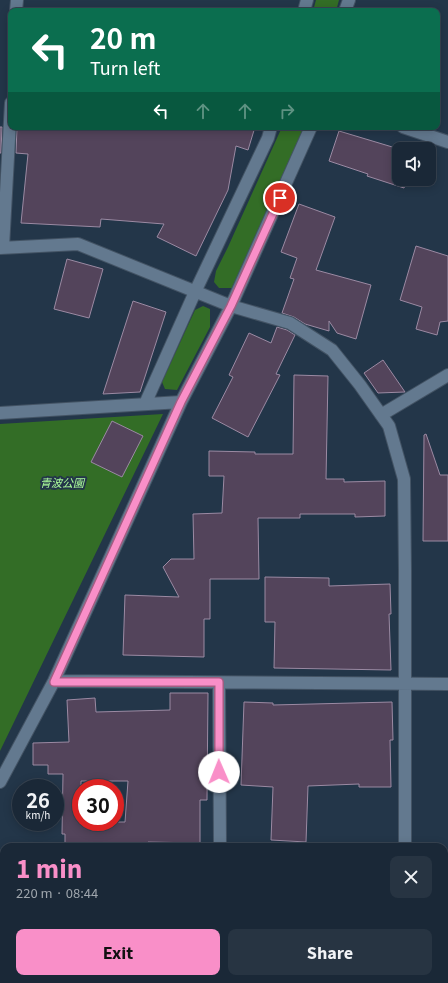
<!DOCTYPE html>
<html lang="en">
<head>
<meta charset="utf-8">
<style>
  :root { --surface:#1a2837; --page:#273442; --text:#f1f3f6; --muted:#9fa6ad; --line:#384452; --accent:#f98fc8 }
  body { margin:0; font-family:Georgia,"Noto Sans JP",serif; background:var(--page); color:var(--text); height:100vh; display:flex; flex-direction:column; font-size:15px; white-space:nowrap }
  * { box-sizing:border-box; margin:0 }
  p { font-size:13px; color:var(--muted) }
  .icon { flex:none; width:22px; height:22px; fill:none; stroke:currentColor; stroke-width:2; stroke-linecap:round; stroke-linejoin:round }
  .map { position:relative; flex:1; overflow:hidden }
  .panel { position:absolute; left:0px; top:843px; width:448px; height:140px; display:flex; flex-direction:column; background:var(--surface); border-radius:12px 12px 0 0; box-shadow:0 2px 10px #0003,0 0 0 1px var(--line) }
  .panel>* { flex:none }
  .banner { position:absolute; left:8px; top:8px; width:432px; height:122px; border-radius:8px; box-shadow:0 2px 10px #0003,0 0 0 1px var(--line); background:#0b6e4f; color:#fff; overflow:hidden }
  .fabs { position:absolute; left:392px; top:142px; display:grid; gap:8px }
  .fabs a { display:grid; place-items:center; width:44px; height:44px; border-radius:8px; background:var(--surface); box-shadow:0 2px 10px #0003,0 0 0 1px var(--line); font-size:20px }
  .speed { position:absolute; left:12px; top:779px; display:flex; gap:8px; font-size:20px; font-weight:700; text-align:center }
  .speed>* { display:grid; place-content:center; width:52px; height:52px; border-radius:50%; background:var(--surface); box-shadow:0 2px 10px #0003,0 0 0 1px var(--line); line-height:1 }
  .speed small { font-size:10px; font-weight:400 }
  .speed .limit { border:6px solid #d22; background:#fff; color:#111 }
  .pin { position:absolute; display:grid; place-items:center; width:34px; height:34px; color:#fff; margin:-17px; border:2px solid #fff; border-radius:50%; box-shadow:0 1px 4px #0007 }
  .me { position:absolute; width:44px; margin:-22px; rotate:359deg; stroke-linejoin:round; filter:drop-shadow(0 0 3px #0008) }
  .turn { display:flex; align-items:center; gap:14px; height:84px; padding:0 16px; font-size:18px }
  .turn .icon { width:52px; height:52px; stroke-width:2.5 }
  .turn b { display:block; font-size:28px; line-height:34px }
  .lanes { display:flex; align-items:center; height:38px; padding:0 16px; background:#0003; justify-content:center; gap:20px; direction:ltr }
  .lanes .off { opacity:.35 }
  .round { display:grid; place-items:center; flex:none; width:42px; height:42px; border-radius:8px; background:var(--page) }
  .head { display:flex; align-items:center; justify-content:space-between; height:68px; padding:0 16px }
  h1 { font-size:24px; font-weight:800; line-height:30px; color:var(--accent) }
  .primary-button { display:flex; gap:8px; margin-top:auto; padding:8px 16px }
  .primary-button a { flex:1; height:46px; border-radius:8px; background:var(--accent); color:#111; font-size:16px; font-weight:800; line-height:46px; text-align:center }
  .primary-button a+a { background:var(--page); color:var(--text) }
  .map>svg:first-child { display:block }
</style>
</head>
<body>
<div class="map">
<svg width="448" height="983" viewBox="0 0 448 983">
  <rect width="100%" height="100%" fill="#233649"/>
  <path fill="#336d26" d="M 316,0 L 339,0 L 336,11 L 313,11 Z
    M 282,127 L 303,127 L 297,148 L 232,288 L 219,288 L 214,282 L 216,271 L 228,247 Z
    M 203,306 L 210,309 L 210,327 L 177,390 L 165,389 L 162,382 L 195,310 Z
    M 163,414 L 0,751 L 0,424 Z"/>
  <path fill="#53445b" stroke="#9b8aa3" fill-rule="evenodd" d="M 0,127 L 2,127 L 1,153 L 0,153 Z
    M 17,127 L 255,127 L 248,150 L 236,146 L 228,190 L 196,256 L 157,237 L 164,224 L 101,219 L 100,227 L 21,223 L 28,154 L 16,153 Z
    M 339,131 L 399,149 L 399,179 L 407,179 L 404,188 L 367,176 L 368,174 L 329,161 Z
    M 299,204 L 335,217 L 316,270 L 371,285 L 356,339 L 337,333 L 329,321 L 329,331 L 305,324 L 294,317 L 282,313 L 294,279 L 290,278 L 297,258 L 281,252 Z
    M 416,246 L 448,256 L 448,321 L 440,322 L 437,335 L 416,329 L 422,307 L 400,300 Z
    M 67,259 L 103,269 L 89,318 L 54,309 Z
    M 133,301 L 166,312 L 140,392 L 103,394 Z
    M 277,327 L 287,330 L 295,335 L 276,374 L 280,375 L 248,437 L 212,418 L 233,377 L 229,375 L 249,333 L 271,343 Z
    M 383,360 L 405,392 L 378,393 L 364,373 Z
    M 294,375 L 328,376 L 326,479 L 344,479 L 344,482 L 385,481 L 385,516 L 355,517 L 355,514 L 300,514 L 300,518 L 258,518 L 259,579 L 210,579 L 210,619 L 204,619 L 204,657 L 123,655 L 125,595 L 179,597 L 163,567 L 171,559 L 194,559 L 193,514 L 222,513 L 224,476 L 209,476 L 209,451 L 255,452 L 255,454 L 293,454 Z
    M 112,421 L 143,436 L 122,477 L 91,462 Z
    M 426,434 L 440,475 L 448,475 L 448,541 L 423,541 L 424,435 Z
    M 265,577 L 329,578 L 329,586 L 390,584 L 391,614 L 389,614 L 391,670 L 274,668 L 275,622 L 265,622 Z
    M 170,693 L 208,693 L 207,800 L 200,800 L 200,843 L 148,842 L 148,847 L 65,847 L 65,834 L 62,834 L 63,774 L 48,774 L 48,765 L 33,765 L 33,743 L 69,742 L 67,700 L 95,698 L 96,712 L 170,710 ZM 81,781 L 128,781 L 125,822 L 81,822 Z
    M 244,702 L 273,703 L 273,705 L 392,702 L 393,740 L 390,740 L 391,787 L 359,787 L 359,784 L 308,786 L 306,842 L 271,840 L 273,787 L 241,785 Z"/>
  <g fill="none" stroke-linecap="round" stroke-linejoin="round">
    <g stroke="#435364" stroke-width="14">
      <path id="minor" d="M 16,11 L 17,0
        M 304,11 L 307,0
        M 345,11 L 349,0
        M 403,127 L 448,142
        M 3,247 L 11,103
        M 0,248 L 78,244 L 231,306 L 290,323 L 332,350 L 360,385 L 389,426 L 404,479 L 405,570 L 405,847
        M 145,404 L 195,292 L 268,138 L 271,127
        M 0,413 L 181,402
        M 381,415 L 448,375
        M 54,681 L 448,684
        M 219,683 L 220,847
        M 0,782 L 54,681 L 181,402 L 231,306 L 311,127
        M 444,883 L 448,883
        M 0,890 L 4,890
        M 219,983 L 220,979
        M 403,983 L 403,979"/>
    </g>
    <use href="#minor" stroke="#63798f" stroke-width="12"/>
  </g>
  <g fill="none" stroke-linecap="round" stroke-linejoin="round">
    <g stroke="#a25d82" stroke-width="10">
      <path id="route" d="M 219,772 L 219,682 L 54,682 L 181,402 L 231,306 L 280,198"/>
    </g>
    <use href="#route" stroke="#f98fc8" stroke-width="7"/>
  </g>
  <g text-anchor="middle" dominant-baseline="central" stroke-width="4" stroke-linejoin="round" paint-order="stroke">
    <g font-size="11" font-style="italic" fill="#abfc9a" stroke="#233649">
      <text x="62" y="482">青波公園</text>
    </g>
  </g>
</svg>
<div class="fabs">
<a><svg class="icon" aria-label="sound" viewBox="0 0 24 24"><path d="M4 9h4l5-4v14l-5-4H4zM17 9q2 3 0 6"/></svg></a>
</div>
<div class="speed"><div>26<small>km/h</small></div><div class="limit">30</div></div>
<div class="pin" style="left:280px;top:198px;background:#d93025"><svg class="icon" aria-label="arrive" viewBox="0 0 24 24"><path d="M6 21V4h12l-3 4 3 4H6"/></svg></div>
<svg class="me" style="left:219px;top:772px" viewBox="-20 -20 40 40"><circle r="19" fill="#fff"/><path d="M0-13L10 11 0 6-10 11z" fill="#f98fc8"/></svg>
<div class="banner">
<div class="turn"><svg class="icon" aria-label="left" viewBox="0 0 24 24"><path d="M17 20v-9H6M10 6l-5 5 5 5"/></svg><div><b>20 m</b>Turn left</div></div>
<div class="lanes"><svg class="icon" aria-label="left" viewBox="0 0 24 24"><path d="M17 20v-9H6M10 6l-5 5 5 5"/></svg><svg class="icon off" aria-label="ahead" viewBox="0 0 24 24"><path d="M12 20V5M6 11l6-6 6 6"/></svg><svg class="icon off" aria-label="ahead" viewBox="0 0 24 24"><path d="M12 20V5M6 11l6-6 6 6"/></svg><svg class="icon off" aria-label="right" viewBox="0 0 24 24"><path d="M7 20v-9h11M14 6l5 5-5 5"/></svg></div>
</div>
<section class="panel">
<div class="head"><div><h1>1 min</h1><p>220 m · 08:44</p></div><a class="round"><svg class="icon" aria-label="close" viewBox="0 0 24 24"><path d="M6 6l12 12M18 6L6 18"/></svg></a></div>
<div class="primary-button"><a>Exit</a><a>Share</a></div>
</section>
</div>
</body>
</html>
